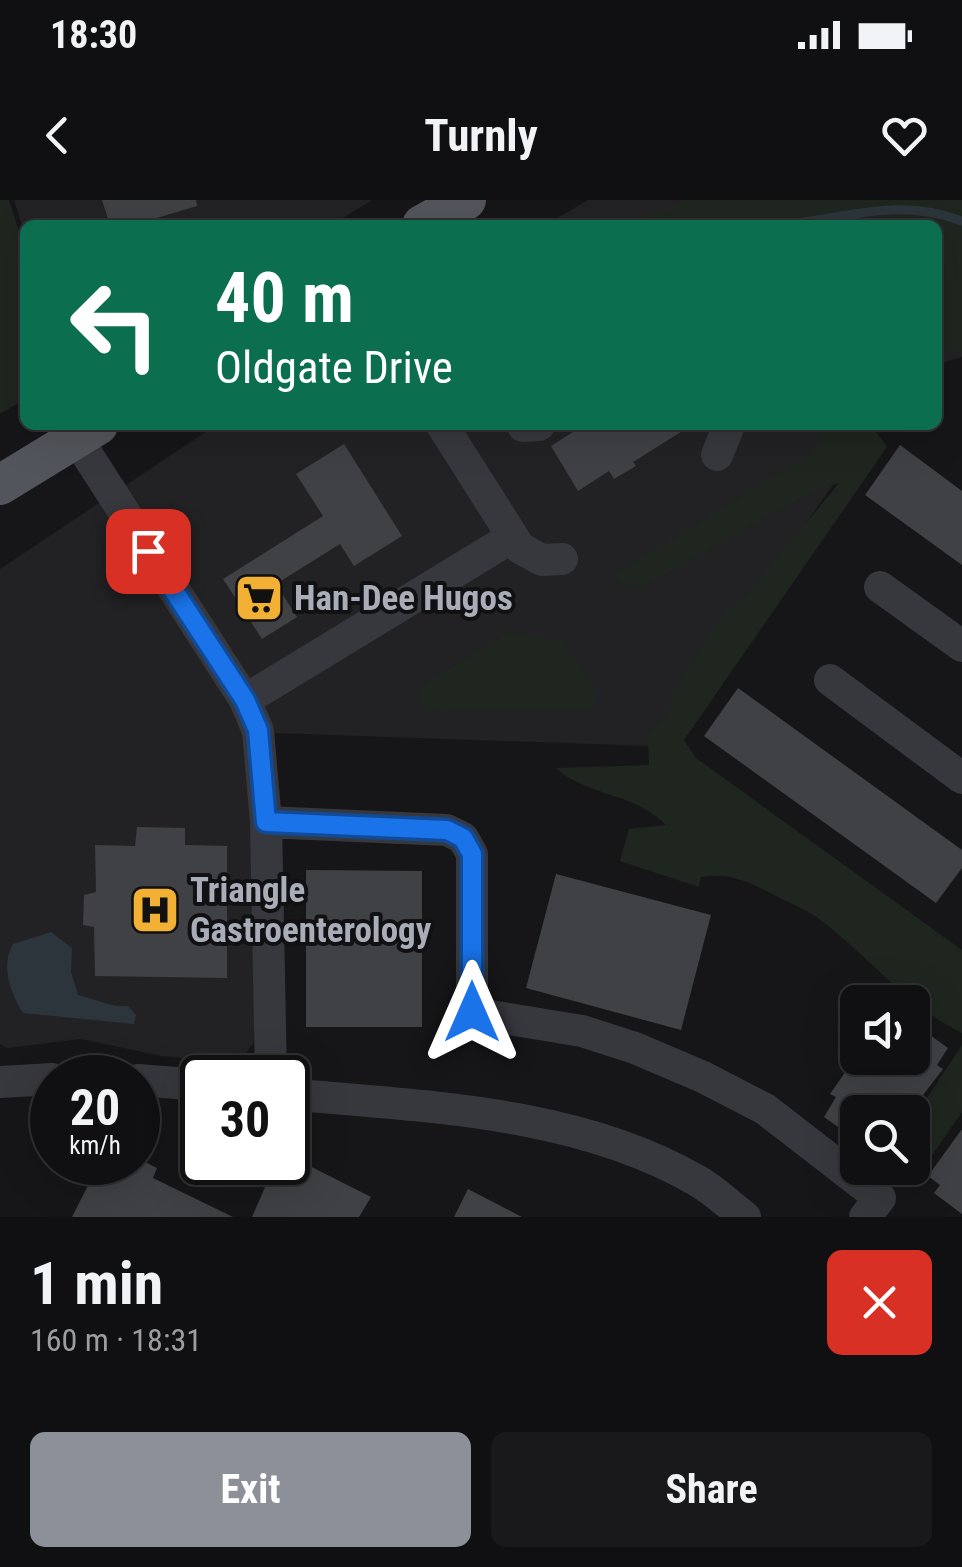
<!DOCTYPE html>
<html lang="en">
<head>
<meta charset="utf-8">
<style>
  :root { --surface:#101012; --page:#19191b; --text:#f1f3f6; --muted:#9c9d9f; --line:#303032; --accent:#8c9099 }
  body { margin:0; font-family:"Roboto Condensed",sans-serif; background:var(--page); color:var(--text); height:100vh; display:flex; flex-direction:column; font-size:38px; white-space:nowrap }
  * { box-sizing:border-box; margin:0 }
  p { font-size:32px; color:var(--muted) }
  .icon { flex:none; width:55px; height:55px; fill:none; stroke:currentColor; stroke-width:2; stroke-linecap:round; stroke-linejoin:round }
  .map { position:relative; height:1017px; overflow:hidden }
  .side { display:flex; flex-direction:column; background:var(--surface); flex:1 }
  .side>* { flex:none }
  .top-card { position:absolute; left:20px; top:20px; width:922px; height:210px; border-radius:15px; box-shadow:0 10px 40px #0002,0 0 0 2px var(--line); background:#0b6e4f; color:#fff; overflow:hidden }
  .buttons { position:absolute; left:840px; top:785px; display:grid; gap:20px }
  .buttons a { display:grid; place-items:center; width:90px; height:90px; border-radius:15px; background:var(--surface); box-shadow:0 10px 40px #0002,0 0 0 2px var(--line); font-size:50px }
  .speed { position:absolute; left:30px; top:855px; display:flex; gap:20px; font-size:50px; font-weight:700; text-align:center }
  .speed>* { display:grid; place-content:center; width:130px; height:130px; border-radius:50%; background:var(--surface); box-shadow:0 10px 40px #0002,0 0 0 2px var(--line); line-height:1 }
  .speed small { font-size:25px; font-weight:400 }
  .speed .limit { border:5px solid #111; border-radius:15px; background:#fff; color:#111 }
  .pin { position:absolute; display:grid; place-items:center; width:85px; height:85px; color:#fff; margin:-42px; border-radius:20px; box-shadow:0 5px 15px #0006 }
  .me { position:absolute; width:110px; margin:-55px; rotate:0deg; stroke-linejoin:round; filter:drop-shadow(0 0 8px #0008) }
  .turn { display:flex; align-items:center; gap:35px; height:210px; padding:0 30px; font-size:45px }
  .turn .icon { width:130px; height:130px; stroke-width:2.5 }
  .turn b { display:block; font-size:70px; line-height:85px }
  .round { display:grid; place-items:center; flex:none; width:105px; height:105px; border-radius:15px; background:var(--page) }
  .headline { display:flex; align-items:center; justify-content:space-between; height:170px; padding:0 30px }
  h1 { font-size:60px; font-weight:700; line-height:75px }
  .action { display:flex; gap:20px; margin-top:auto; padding:20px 30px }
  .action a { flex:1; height:115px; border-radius:15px; background:var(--accent); color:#fff; font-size:40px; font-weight:700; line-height:115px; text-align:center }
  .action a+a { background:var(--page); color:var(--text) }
  .status { display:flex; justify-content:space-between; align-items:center; height:70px; padding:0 50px; background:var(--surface); direction:ltr }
  .status svg { height:28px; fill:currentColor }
  header { display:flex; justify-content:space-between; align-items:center; height:130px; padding:0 30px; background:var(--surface); font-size:45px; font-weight:700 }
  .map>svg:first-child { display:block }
</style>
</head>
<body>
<div class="status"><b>18:30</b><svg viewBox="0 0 49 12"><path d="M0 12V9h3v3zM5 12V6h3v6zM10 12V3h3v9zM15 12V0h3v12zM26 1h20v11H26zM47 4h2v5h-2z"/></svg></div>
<header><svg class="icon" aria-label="back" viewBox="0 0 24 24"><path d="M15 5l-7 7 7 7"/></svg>Turnly<svg class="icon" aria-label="heart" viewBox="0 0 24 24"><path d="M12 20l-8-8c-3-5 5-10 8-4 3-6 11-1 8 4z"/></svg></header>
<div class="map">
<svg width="962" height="1017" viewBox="0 0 962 1017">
  <rect width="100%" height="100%" fill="#161618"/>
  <path fill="#222225" d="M 14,0 L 372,0 L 332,25 L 25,25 L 25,36 Z
    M 588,0 L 962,0 L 962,157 L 938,164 L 938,25 L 545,25 Z
    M 216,225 L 875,225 L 650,546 L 275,533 L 253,545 L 254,842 L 239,863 L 161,856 L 81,839 L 7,848 L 0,844 L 0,369 Z"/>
  <path fill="#1e261f" d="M 0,0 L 9,0 L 25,50 L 25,199 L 0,214 Z
    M 689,0 L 962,0 L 962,153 L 938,149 L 938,25 L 623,25 Z
    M 823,225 L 871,225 L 887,247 L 684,540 L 696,558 L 962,750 L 962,833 C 908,807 869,757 822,721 C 808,710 790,703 774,695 C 749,682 730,672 701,677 L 699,687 L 620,661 L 629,629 L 666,625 C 634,592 586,596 556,568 L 649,565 L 648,533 L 669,514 L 673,494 L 723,413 L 747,395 L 839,283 L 817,289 L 643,387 L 622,384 L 611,377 L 814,252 Z
    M 510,432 L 562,441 L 594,490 L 596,497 L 588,510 L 431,509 L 422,505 L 416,498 L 424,484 Z
    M 962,845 L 962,912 L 922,970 L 913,967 L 913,919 Z"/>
  <path fill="#2c353c" d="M 51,732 L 72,748 L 71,772 L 78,795 L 116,806 L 128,806 L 136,815 L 134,824 L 23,813 C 11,794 0,766 13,744 Z"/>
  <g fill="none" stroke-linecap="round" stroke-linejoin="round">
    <path stroke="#2c353c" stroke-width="9" d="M 765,25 C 778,24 791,24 804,22 C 862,13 908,0 962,21"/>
  </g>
  <path fill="#404145" d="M 102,0 L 196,0 L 197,6 L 133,25 L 110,25 Z
    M 584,225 L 692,225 L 633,262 L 636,266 L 614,279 L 609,271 L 578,291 L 551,246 Z
    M 344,244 L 402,336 L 354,366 L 340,344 L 276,384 L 297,417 L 262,439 L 223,379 L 323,316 L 296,274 Z
    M 900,245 L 962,291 L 962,365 L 865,295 Z
    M 738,488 L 962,650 L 962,668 L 936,703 L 704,536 Z
    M 137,627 L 185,628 L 185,645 L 227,646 L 227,778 L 95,776 L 94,727 L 83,725 L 84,695 L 96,692 L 95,645 L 135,646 Z
    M 306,670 L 422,671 L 422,827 L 306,827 Z
    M 556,674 L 711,715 L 681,830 L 526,788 Z
    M 912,822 L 948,848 L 937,865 L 943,869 L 910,912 L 858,912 L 858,941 L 824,917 L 836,897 L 830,894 L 855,858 L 912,858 Z
    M 962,929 L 962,1014 L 934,993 L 940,985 L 928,976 Z
    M 288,955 L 371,997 L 359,1017 L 252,1017 L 276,962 L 288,962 Z
    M 100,962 L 145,962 L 157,968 L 153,978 L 233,1017 L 72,1017 Z
    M 468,989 L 522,1017 L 454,1017 Z"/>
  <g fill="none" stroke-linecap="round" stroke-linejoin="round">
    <path stroke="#37383d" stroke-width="32" d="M 442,225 L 520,348 L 542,360 L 562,359
      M 523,226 L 539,225
      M 77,239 L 245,500 L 258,531 L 266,622 L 271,878
      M 717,255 L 729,225
      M 880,387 L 962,446
      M 830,480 L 962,578
      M 245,500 L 511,338
      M 266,622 L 447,630 L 463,638 L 472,654 L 472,813 L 582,831 L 635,848 L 703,877 L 765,909 L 880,998 L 865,1017
      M 138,880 L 202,885
      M 0,882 L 52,879
      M 288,894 C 424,907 574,910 696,980 C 714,990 729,1005 745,1017"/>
    <path stroke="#53555c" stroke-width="40" d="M 422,25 L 466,0
      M 0,285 L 98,225"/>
  </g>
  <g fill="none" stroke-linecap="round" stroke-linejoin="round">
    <g stroke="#114b97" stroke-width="25">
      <path id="route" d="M 148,351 L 245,500 L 258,530 L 266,622 L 447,630 L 463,638 L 472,654 L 472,812"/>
    </g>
    <use href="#route" stroke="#1a73e8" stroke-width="18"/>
  </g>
  <defs>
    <g id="supermarket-square" transform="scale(2.5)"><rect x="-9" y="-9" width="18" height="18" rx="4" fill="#f2b134" stroke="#111113"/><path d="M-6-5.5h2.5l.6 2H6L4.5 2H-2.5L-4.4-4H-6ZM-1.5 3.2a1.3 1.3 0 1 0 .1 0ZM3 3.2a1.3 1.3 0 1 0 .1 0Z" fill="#111"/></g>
    <g id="hospital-square" transform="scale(2.5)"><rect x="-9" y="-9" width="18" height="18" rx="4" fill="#f2b134" stroke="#111113"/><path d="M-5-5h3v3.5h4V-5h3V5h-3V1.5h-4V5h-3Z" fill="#111"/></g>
  </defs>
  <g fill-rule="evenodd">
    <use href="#supermarket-square" x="259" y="398"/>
    <use href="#hospital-square" x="155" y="710"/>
  </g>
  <g text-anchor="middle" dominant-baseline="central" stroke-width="8" stroke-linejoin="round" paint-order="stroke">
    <g font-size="35" font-weight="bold" fill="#a8adb8" stroke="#111113" text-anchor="start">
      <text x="294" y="398">Han-Dee Hugos</text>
      <text x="190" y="690">Triangle<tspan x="190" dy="40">Gastroenterology</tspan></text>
    </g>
  </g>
</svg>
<div class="buttons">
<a><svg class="icon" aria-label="sound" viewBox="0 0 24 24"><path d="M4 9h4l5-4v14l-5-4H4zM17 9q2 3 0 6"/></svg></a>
<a><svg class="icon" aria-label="search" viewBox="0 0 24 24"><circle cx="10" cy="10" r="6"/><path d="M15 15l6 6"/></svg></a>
</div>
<div class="speed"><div>20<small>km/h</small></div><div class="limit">30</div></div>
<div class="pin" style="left:148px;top:351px;background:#d93025"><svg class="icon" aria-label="arrive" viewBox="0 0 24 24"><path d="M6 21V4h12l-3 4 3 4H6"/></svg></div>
<svg class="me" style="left:472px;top:812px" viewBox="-20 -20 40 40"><path d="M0-17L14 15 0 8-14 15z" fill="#1a73e8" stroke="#fff" stroke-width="4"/></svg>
<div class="top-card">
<div class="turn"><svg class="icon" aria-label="left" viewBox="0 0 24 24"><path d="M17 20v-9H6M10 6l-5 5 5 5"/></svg><div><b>40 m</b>Oldgate Drive</div></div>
</div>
</div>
<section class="side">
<div class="headline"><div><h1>1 min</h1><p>160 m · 18:31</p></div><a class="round" style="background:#d93025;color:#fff"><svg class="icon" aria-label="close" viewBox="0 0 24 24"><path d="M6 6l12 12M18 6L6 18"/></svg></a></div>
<div class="action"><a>Exit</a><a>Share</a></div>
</section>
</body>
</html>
